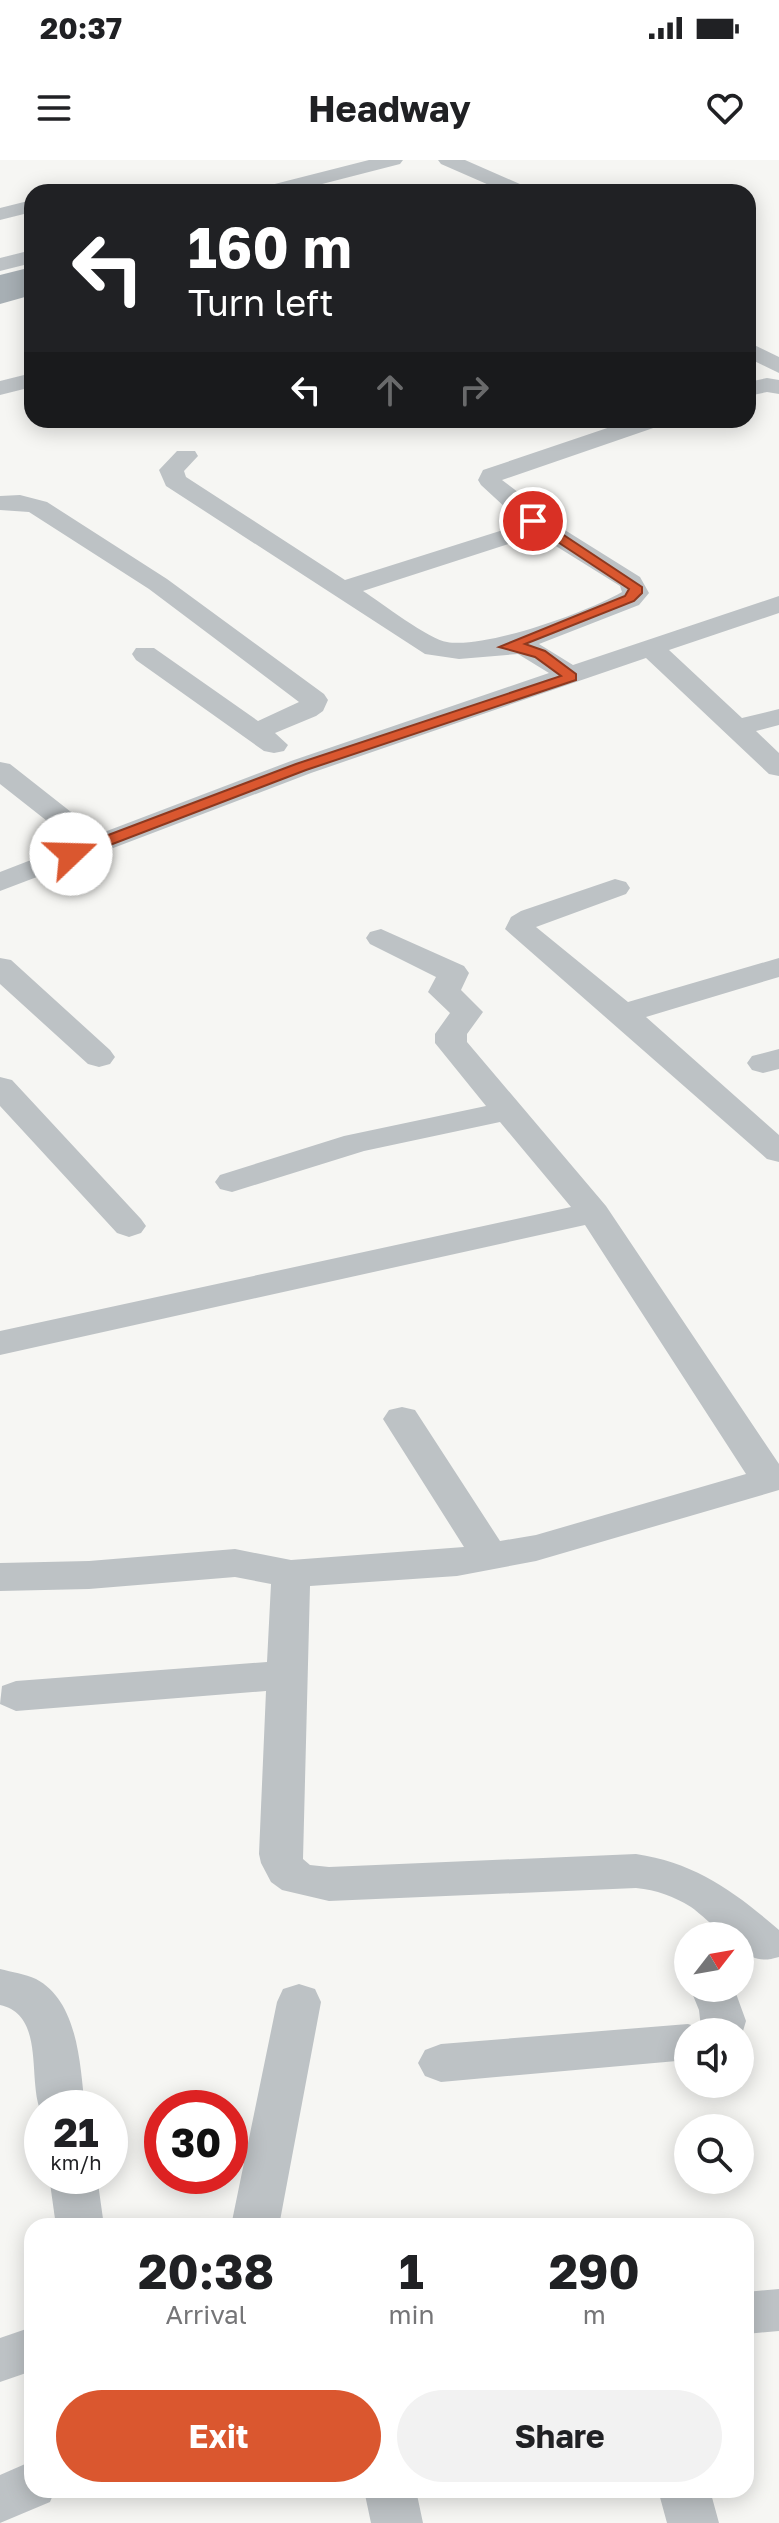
<!DOCTYPE html>
<html lang="en">
<head>
<meta charset="utf-8">
<style>
  :root { --surface:#fff; --page:#f2f2f2; --text:#202124; --muted:#757577; --accent:#da572f }
  body { margin:0; font-family:"Golos Text",sans-serif; background:var(--page); color:var(--text); height:100vh; display:flex; flex-direction:column; font-size:30px; white-space:nowrap }
  * { box-sizing:border-box; margin:0 }
  p { font-size:26px; color:var(--muted) }
  .icon { flex:none; width:44px; height:44px; fill:none; stroke:currentColor; stroke-width:2; stroke-linecap:round; stroke-linejoin:round }
  .map { position:relative; flex:1; overflow:hidden }
  .side { position:absolute; left:24px; top:2058px; width:730px; height:280px; display:flex; flex-direction:column; background:var(--surface); border-radius:24px; box-shadow:0 4px 20px #0003 }
  .side>* { flex:none }
  .top-card { position:absolute; left:24px; top:24px; width:732px; height:244px; border-radius:24px; box-shadow:0 4px 20px #0003; background:#202124; color:#fff; overflow:hidden }
  .needle { width:52px; rotate:59deg }
  .fabs { position:absolute; left:674px; top:1762px; display:grid; gap:16px }
  .fabs a { display:grid; place-items:center; width:80px; height:80px; border-radius:50%; background:var(--surface); box-shadow:0 4px 20px #0003; font-size:40px }
  .speed { position:absolute; left:24px; top:1930px; display:flex; gap:16px; font-size:40px; font-weight:700; text-align:center }
  .speed>* { display:grid; place-content:center; width:104px; height:104px; border-radius:50%; background:var(--surface); box-shadow:0 4px 20px #0003; line-height:1 }
  .speed small { font-size:20px; font-weight:400 }
  .speed .limit { border:12px solid #d22; background:#fff; color:#111 }
  .pin { position:absolute; display:grid; place-items:center; width:68px; height:68px; color:#fff; margin:-34px; border:4px solid #fff; border-radius:50%; box-shadow:0 2px 8px #0007 }
  .me { position:absolute; width:88px; margin:-44px; rotate:69deg; stroke-linejoin:round; filter:drop-shadow(0 0 6px #0008) }
  .turn { display:flex; align-items:center; gap:28px; height:168px; padding:0 32px; font-size:36px }
  .turn .icon { width:104px; height:104px; stroke-width:2.5 }
  .turn b { display:block; font-size:56px; line-height:68px }
  .lanes { display:flex; align-items:center; height:76px; padding:0 32px; background:#0003; justify-content:center; gap:40px; direction:ltr }
  .lanes .off { opacity:.35 }
  .eta { display:flex; justify-content:space-evenly; align-items:center; height:136px; text-align:center }
  .eta b { font-size:48px; font-weight:700; line-height:56px }
  .button { display:flex; gap:16px; margin-top:auto; padding:16px 32px }
  .button a { flex:1; height:92px; border-radius:48px; background:var(--accent); color:#fff; font-size:32px; font-weight:700; line-height:92px; text-align:center }
  .button a+a { background:var(--page); color:var(--text) }
  .status { display:flex; justify-content:space-between; align-items:center; height:56px; padding:0 40px; background:var(--surface); direction:ltr }
  .status svg { height:22px; fill:currentColor }
  header { display:flex; justify-content:space-between; align-items:center; height:104px; padding:0 32px; background:var(--surface); font-size:36px; font-weight:700 }
  .map>svg:first-child { display:block }
</style>
</head>
<body>
<div class="status"><b>20:37</b><svg viewBox="0 0 49 12"><path d="M0 12V9h3v3zM5 12V6h3v6zM10 12V3h3v9zM15 12V0h3v12zM26 1h20v11H26zM47 4h2v5h-2z"/></svg></div>
<header><svg class="icon" aria-label="menu" viewBox="0 0 24 24"><path d="M4 6h16M4 12h16M4 18h16"/></svg>Headway<svg class="icon" aria-label="heart" viewBox="0 0 24 24"><path d="M12 20l-8-8c-3-5 5-10 8-4 3-6 11-1 8 4z"/></svg></header>
<div class="map">
<svg width="779" height="2363" viewBox="0 0 779 2363">
  <rect width="100%" height="100%" fill="#f6f6f3"/>
  <path fill="#a7afb4" d="M 32,107 L 32,135 L 0,144 L 0,115 Z"/>
  <g fill="none" stroke-linecap="round" stroke-linejoin="round">
    <path fill="#bdc2c5" fill-rule="evenodd" d="M 369,0 L 403,0 L 400,4 L 291,32 L 256,32 L 259,28 Z
      M 438,0 L 465,0 L 529,28 L 532,32 L 505,32 L 441,4 Z
      M 32,40 L 32,52 L 0,60 L 0,48 Z
      M 32,90 L 32,103 L 0,111 L 0,98 Z
      M 748,182 L 779,197 L 779,213 L 748,198 Z
      M 32,213 L 32,227 L 0,235 L 0,221 Z
      M 767,218 L 779,220 L 779,234 L 767,232 L 748,236 L 748,222 Z
      M 631,260 L 666,260 L 662,265 L 502,320 L 540,349 L 544,357 L 640,417 L 649,433 L 639,445 L 539,484 L 573,505 L 779,436 L 779,453 L 669,490 L 742,558 L 779,549 L 779,565 L 756,571 L 779,593 L 779,616 L 769,614 L 646,498 L 311,613 L 0,731 L 0,712 L 75,683 L 0,624 L 0,602 L 10,604 L 99,674 L 291,601 L 549,513 L 518,494 L 459,499 L 425,494 L 166,326 L 159,310 L 177,291 L 195,291 L 198,296 L 184,311 L 186,317 L 345,420 L 503,370 L 520,361 L 481,325 L 478,320 L 483,310 ZM 535,373 L 620,426 L 622,432 C 588,452 485,489 447,482 C 430,480 380,442 363,431 L 521,380 Z
      M 20,335 L 47,342 L 167,419 L 324,534 L 328,540 L 323,551 L 316,556 L 275,573 L 288,585 L 284,591 L 274,593 L 264,591 L 136,500 L 132,494 L 136,488 L 154,488 L 258,561 L 299,542 L 149,429 L 29,352 L 0,350 L 0,336 Z
      M 615,719 L 626,722 L 630,728 L 626,734 L 536,767 L 628,842 L 779,798 L 779,817 L 646,857 L 779,975 L 779,1002 L 767,999 L 505,769 L 511,757 L 521,751 Z
      M 381,769 L 464,806 L 469,813 L 461,830 L 483,852 L 467,874 L 467,882 L 606,1046 L 779,1304 L 779,1330 L 536,1401 L 457,1416 L 310,1426 L 303,1699 L 310,1705 L 329,1707 L 636,1694 C 696,1703 735,1732 779,1770 L 779,1797 C 762,1802 753,1800 740,1788 L 740,1776 C 719,1776 708,1759 691,1747 C 673,1736 657,1730 636,1728 L 329,1741 L 282,1730 L 271,1722 L 261,1703 L 259,1694 L 266,1531 L 16,1551 L 0,1544 L 2,1526 L 16,1521 L 267,1502 L 271,1424 L 235,1417 L 89,1429 L 0,1431 L 0,1403 L 89,1401 L 235,1389 L 291,1400 L 464,1387 L 383,1259 L 389,1250 L 402,1247 L 415,1250 L 500,1381 L 536,1375 L 746,1314 L 585,1065 L 0,1195 L 0,1171 L 571,1047 L 500,962 L 364,991 L 232,1032 L 220,1029 L 215,1022 L 220,1015 L 344,976 L 486,946 L 435,883 L 435,874 L 450,853 L 428,832 L 436,817 L 370,784 L 366,778 L 370,772 Z
      M 0,798 L 11,800 L 110,890 L 115,897 L 110,904 L 99,907 L 88,904 L 0,824 Z
      M 779,889 L 779,909 L 763,913 L 752,910 L 747,903 L 752,896 Z
      M 0,917 L 12,920 L 141,1059 L 146,1066 L 141,1073 L 129,1077 L 117,1073 L 0,946 Z
      M 0,1809 C 12,1812 25,1814 36,1819 C 79,1842 80,1906 85,1948 L 42,1948 L 42,1954 C 26,1923 47,1855 0,1845 Z
      M 299,1824 L 315,1829 L 321,1842 L 279,2066 L 231,2066 L 277,1842 L 283,1829 Z
      M 690,1828 L 734,1828 L 746,1861 L 740,1881 L 740,1872 L 688,1872 L 688,1900 L 441,1922 L 425,1916 L 418,1903 L 425,1890 L 441,1884 L 688,1864 L 701,1868 L 699,1850 Z
      M 49,2016 L 97,2016 L 104,2066 L 56,2066 Z
      M 779,2129 L 779,2171 L 746,2174 L 746,2132 Z
      M 32,2167 L 32,2211 L 0,2222 L 0,2178 Z
      M 32,2301 L 32,2330 L 55,2330 L 50,2342 L 0,2363 L 0,2315 Z
      M 364,2330 L 416,2330 L 423,2363 L 371,2363 Z
      M 658,2330 L 710,2330 L 719,2363 L 667,2363 Z"/>
  </g>
  <path fill="#da572f" stroke="#8e391f" stroke-width="2" d="M 529,358 L 538,358 L 642,427 L 642,433 L 634,441 L 525,484 L 545,491 L 576,514 L 576,520 L 306,610 L 76,698 L 66,698 L 66,691 L 296,604 L 561,516 L 535,497 L 499,487 L 625,436 L 629,429 L 529,363 Z"/>
</svg>
<div class="fabs">
<a><svg class="needle" viewBox="-14 -14 28 28"><path d="M0-13l5 13h-10z" fill="#e53935"/><path d="M0 13l5-13h-10z" fill="#757577"/></svg></a>
<a><svg class="icon" aria-label="sound" viewBox="0 0 24 24"><path d="M4 9h4l5-4v14l-5-4H4zM17 9q2 3 0 6"/></svg></a>
<a><svg class="icon" aria-label="search" viewBox="0 0 24 24"><circle cx="10" cy="10" r="6"/><path d="M15 15l6 6"/></svg></a>
</div>
<div class="speed"><div>21<small>km/h</small></div><div class="limit">30</div></div>
<div class="pin" style="left:533px;top:361px;background:#d93025"><svg class="icon" aria-label="arrive" viewBox="0 0 24 24"><path d="M6 21V4h12l-3 4 3 4H6"/></svg></div>
<svg class="me" style="left:71px;top:694px" viewBox="-20 -20 40 40"><circle r="19" fill="#fff"/><path d="M0-13L10 11 0 6-10 11z" fill="#da572f"/></svg>
<div class="top-card">
<div class="turn"><svg class="icon" aria-label="left" viewBox="0 0 24 24"><path d="M17 20v-9H6M10 6l-5 5 5 5"/></svg><div><b>160 m</b>Turn left</div></div>
<div class="lanes"><svg class="icon" aria-label="left" viewBox="0 0 24 24"><path d="M17 20v-9H6M10 6l-5 5 5 5"/></svg><svg class="icon off" aria-label="ahead" viewBox="0 0 24 24"><path d="M12 20V5M6 11l6-6 6 6"/></svg><svg class="icon off" aria-label="right" viewBox="0 0 24 24"><path d="M7 20v-9h11M14 6l5 5-5 5"/></svg></div>
</div>
<section class="side">
<div class="eta">
<div><b>20:38</b><p>Arrival</p></div>
<div><b>1</b><p>min</p></div>
<div><b>290</b><p>m</p></div>
</div>
<div class="button"><a>Exit</a><a>Share</a></div>
</section>
</div>
</body>
</html>
